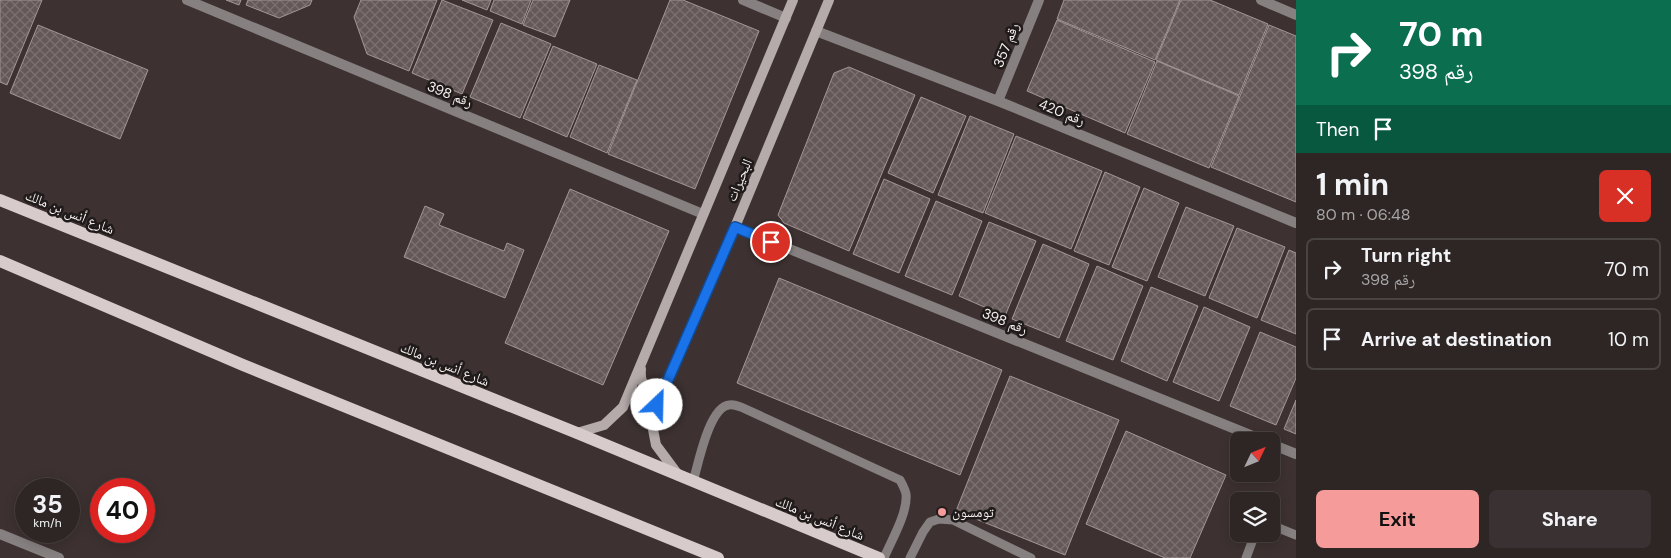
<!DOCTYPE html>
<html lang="en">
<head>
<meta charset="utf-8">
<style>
  :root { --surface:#2e2625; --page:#3a3232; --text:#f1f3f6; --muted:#a7a5a7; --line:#494342; --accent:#f59b9a }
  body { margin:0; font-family:"DM Sans","Noto Naskh Arabic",sans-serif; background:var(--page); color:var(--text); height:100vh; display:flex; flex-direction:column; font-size:19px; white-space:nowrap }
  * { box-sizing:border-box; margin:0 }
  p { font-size:16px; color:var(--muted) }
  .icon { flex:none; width:28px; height:28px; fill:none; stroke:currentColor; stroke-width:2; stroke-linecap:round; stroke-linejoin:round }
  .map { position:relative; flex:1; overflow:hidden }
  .drawer { display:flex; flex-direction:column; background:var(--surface); width:375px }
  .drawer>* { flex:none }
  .guide { background:#0b6e4f; color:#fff; overflow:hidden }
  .needle { width:32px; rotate:47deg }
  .fabs { position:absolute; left:1230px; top:432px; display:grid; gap:10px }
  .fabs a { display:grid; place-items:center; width:50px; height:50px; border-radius:8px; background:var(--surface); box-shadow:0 2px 12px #0003,0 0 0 1px var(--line); font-size:25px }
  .speed { position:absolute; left:15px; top:478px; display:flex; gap:10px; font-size:25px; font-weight:700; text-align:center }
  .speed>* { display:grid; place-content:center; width:65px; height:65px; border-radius:50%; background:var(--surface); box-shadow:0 2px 12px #0003,0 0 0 1px var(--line); line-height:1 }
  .speed small { font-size:12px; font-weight:400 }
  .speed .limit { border:8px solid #d22; background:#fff; color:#111 }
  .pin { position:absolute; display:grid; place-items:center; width:42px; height:42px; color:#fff; margin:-21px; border:2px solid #fff; border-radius:50%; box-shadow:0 1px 5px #0007 }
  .me { position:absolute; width:55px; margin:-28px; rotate:24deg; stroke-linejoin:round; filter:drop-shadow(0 0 4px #0008) }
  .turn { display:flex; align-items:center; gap:18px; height:105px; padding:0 20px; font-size:22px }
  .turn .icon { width:65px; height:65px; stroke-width:2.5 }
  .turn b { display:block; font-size:35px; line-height:42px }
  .then { display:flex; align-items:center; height:48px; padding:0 20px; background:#0003; gap:10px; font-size:19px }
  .round { display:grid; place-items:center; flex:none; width:52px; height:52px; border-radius:8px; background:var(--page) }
  .head { display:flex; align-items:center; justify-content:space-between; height:85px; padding:0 20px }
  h1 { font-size:30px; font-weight:700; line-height:38px }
  .action { display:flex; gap:10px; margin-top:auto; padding:10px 20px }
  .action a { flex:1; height:58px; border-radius:8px; background:var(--accent); color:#111; font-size:20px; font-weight:700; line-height:58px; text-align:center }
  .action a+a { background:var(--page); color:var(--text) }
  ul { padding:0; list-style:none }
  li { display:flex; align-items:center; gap:15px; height:62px; margin:0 10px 8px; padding:0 10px; border:2px solid var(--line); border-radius:8px }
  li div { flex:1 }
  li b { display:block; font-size:19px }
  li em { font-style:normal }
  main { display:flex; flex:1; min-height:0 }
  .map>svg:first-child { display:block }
</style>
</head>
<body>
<main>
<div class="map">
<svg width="1296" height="558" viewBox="0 0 1296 558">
  <defs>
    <pattern id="building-cross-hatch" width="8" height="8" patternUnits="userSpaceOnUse" patternTransform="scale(1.25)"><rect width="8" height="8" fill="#645958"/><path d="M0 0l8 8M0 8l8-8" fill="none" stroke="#7b7170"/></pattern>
  </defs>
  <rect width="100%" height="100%" fill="#3d3231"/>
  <path fill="url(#building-cross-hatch)" stroke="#a39696" d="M 0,0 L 42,0 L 7,85 L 0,82 Z
    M 226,0 L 241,0 L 239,5 Z
    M 248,0 L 312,0 L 310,5 L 279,18 L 246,5 Z
    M 361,0 L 437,0 L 409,71 L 367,54 L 354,17 Z
    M 442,0 L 493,20 L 462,94 L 412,73 Z
    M 462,0 L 491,0 L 487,10 Z
    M 494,0 L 531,0 L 522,24 L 490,11 Z
    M 533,0 L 570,0 L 555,37 L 523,25 Z
    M 670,0 L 683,0 L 759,31 L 695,189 L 608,154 Z
    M 1064,0 L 1180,0 L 1155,60 L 1057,19 Z
    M 1181,0 L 1210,0 L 1268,24 L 1239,95 L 1156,60 Z
    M 1057,20 L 1155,62 L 1125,133 L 1027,91 Z
    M 501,23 L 551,44 L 520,118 L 470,97 Z
    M 38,25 L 148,70 L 120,139 L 10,93 Z
    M 1269,25 L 1296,36 L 1296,202 L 1211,167 Z
    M 553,46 L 597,64 L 567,137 L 523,118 Z
    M 1157,61 L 1239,96 L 1209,168 L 1127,134 Z
    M 599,65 L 637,80 L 607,153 L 570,137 Z
    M 849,67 L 915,95 L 849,251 L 784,223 L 778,215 L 834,73 Z
    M 921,97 L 966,116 L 933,193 L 888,173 Z
    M 970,116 L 1014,134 L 983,213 L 938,195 Z
    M 1016,136 L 1102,171 L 1071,249 L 985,213 Z
    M 1105,172 L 1140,187 L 1109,265 L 1074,251 Z
    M 884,179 L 930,199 L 899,273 L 853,254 Z
    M 1144,188 L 1179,203 L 1147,281 L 1112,267 Z
    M 570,189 L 669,231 L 603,385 L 505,343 Z
    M 936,201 L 982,221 L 952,295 L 905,276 Z
    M 425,206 L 444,214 L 439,225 L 504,251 L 507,243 L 524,250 L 505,298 L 404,257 Z
    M 1186,207 L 1234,226 L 1205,296 L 1158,277 Z
    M 989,222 L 1036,241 L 1005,316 L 959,296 Z
    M 1237,228 L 1285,247 L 1257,318 L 1209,298 Z
    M 1043,244 L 1089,264 L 1059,338 L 1012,319 Z
    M 1289,250 L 1296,253 L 1296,334 L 1261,320 Z
    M 1097,266 L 1143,286 L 1113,360 L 1066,341 Z
    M 779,278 L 1002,370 L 960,475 L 737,383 Z
    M 1151,287 L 1198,306 L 1167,381 L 1121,361 Z
    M 1204,307 L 1250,327 L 1219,401 L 1173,382 Z
    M 1260,332 L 1296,347 L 1296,378 L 1276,425 L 1230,406 Z
    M 1010,376 L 1119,420 L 1065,555 L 956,511 Z
    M 1296,400 L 1296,434 L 1284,429 Z
    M 1126,431 L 1226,475 L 1190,558 L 1165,558 L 1086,524 Z"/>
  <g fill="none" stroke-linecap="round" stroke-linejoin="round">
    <path stroke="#868080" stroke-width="9" d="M 693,482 C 698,465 709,407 729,405 C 733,404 738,406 741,407 L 900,480 C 902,484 905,489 906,494 C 908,513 891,541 884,558
      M 1271,525 L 1296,535
      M 910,558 L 923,532 L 930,522 L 939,519 L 953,520 L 1031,558
      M 1246,558 L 1255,534"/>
    <path stroke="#868080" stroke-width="10" d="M 187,0 L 703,214
      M 743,0 L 786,18
      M 1261,0 L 1296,15
      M 816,31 L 998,101 L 1296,223
      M 998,101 L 1039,0
      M 735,227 L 1265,441
      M 1271,444 L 1296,454
      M 0,534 L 59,558"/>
    <path stroke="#b4abaa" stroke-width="10" d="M 641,369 C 640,380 642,385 652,390 L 668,380
      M 577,433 L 604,425 L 623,407 L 793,0
      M 679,476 L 656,445 L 651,419 L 735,227 L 829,0"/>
    <path stroke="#d7cbcb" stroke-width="12" d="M 0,200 L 577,433 L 879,558
      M 0,261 L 243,365 L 718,558"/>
  </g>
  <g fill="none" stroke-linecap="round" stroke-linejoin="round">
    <g stroke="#114b97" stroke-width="12">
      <path id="route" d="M 657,405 L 735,227 L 771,242"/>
    </g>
    <use href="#route" stroke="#1a73e8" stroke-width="9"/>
  </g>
  <circle fill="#f59b9a" stroke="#201b1b" stroke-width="2" cx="942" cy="512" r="5"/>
  <g text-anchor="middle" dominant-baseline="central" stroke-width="5" stroke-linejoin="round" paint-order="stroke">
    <g font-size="14" fill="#f7f0ef" stroke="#201b1b">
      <text transform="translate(1006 45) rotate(-68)">رقم 357</text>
      <text transform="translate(450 94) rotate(22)">رقم 398</text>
      <text transform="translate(1062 112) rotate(22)">رقم 420</text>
      <text transform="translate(739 180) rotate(-67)">البحيرات</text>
      <text transform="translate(70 212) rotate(22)">شارع أنس بن مالك</text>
      <text transform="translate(1005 321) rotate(22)">رقم 398</text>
      <text transform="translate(445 364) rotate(22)">شارع أنس بن مالك</text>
      <text transform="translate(820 518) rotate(22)">شارع أنس بن مالك</text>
    </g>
    <g font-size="14" fill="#f7f0ef" stroke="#201b1b" text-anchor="start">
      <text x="952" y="512">تومسون</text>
    </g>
  </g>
</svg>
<div class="fabs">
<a><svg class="needle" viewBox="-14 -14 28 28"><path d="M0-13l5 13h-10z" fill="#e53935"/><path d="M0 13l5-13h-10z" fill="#a7a5a7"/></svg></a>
<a><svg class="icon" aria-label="layers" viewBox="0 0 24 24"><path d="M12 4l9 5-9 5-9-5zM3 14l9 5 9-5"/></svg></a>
</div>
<div class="speed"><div>35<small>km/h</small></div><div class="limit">40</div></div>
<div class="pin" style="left:771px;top:242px;background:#d93025"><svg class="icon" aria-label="arrive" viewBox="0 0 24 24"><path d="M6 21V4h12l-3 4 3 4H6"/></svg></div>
<svg class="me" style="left:657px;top:405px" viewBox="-20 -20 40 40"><circle r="19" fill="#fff"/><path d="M0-13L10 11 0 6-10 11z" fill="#1a73e8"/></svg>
</div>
<section class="drawer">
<div class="guide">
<div class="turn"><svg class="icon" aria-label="right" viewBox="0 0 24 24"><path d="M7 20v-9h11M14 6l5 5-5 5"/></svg><div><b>70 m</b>رقم 398</div></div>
<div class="then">Then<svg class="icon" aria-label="arrive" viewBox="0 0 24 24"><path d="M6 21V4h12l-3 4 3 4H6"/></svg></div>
</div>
<div class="head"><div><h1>1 min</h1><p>80 m · 06:48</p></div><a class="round" style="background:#d93025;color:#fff"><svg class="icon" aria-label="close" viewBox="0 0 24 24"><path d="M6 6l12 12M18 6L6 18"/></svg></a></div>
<ul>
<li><svg class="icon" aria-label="right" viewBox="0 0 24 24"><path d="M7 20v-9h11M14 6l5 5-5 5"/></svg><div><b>Turn right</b><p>رقم 398</p></div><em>70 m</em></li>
<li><svg class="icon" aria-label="arrive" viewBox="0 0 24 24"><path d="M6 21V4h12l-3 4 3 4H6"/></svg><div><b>Arrive at destination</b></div><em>10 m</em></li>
</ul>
<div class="action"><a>Exit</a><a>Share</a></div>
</section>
</main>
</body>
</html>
